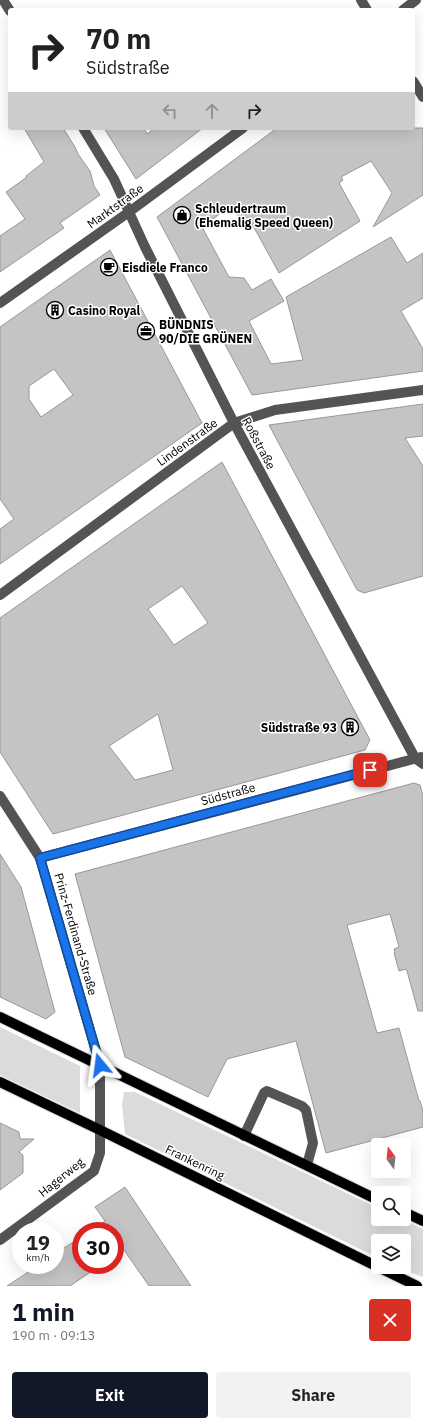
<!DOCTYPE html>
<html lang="en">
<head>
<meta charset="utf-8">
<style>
  :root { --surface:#fff; --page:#f2f2f2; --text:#222; --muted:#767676; --accent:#111827 }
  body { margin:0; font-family:"IBM Plex Sans",sans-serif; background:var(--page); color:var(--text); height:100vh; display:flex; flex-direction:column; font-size:15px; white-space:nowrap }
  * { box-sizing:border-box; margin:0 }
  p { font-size:13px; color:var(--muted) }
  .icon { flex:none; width:22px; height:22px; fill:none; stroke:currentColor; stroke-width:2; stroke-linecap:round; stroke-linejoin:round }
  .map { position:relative; height:1286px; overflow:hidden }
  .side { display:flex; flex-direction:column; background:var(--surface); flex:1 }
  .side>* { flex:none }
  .guide { position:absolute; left:8px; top:8px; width:407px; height:122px; border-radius:4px; box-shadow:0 4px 16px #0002; background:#fff; color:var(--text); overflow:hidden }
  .needle { width:26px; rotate:345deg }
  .controls { position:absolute; left:371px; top:1138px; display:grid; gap:8px }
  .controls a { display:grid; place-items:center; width:40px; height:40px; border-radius:4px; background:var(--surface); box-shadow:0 4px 16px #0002; font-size:20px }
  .speed { position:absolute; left:12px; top:1222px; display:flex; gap:8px; font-size:20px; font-weight:700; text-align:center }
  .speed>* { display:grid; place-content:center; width:52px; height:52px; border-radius:50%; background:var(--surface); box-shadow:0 4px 16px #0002; line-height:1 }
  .speed small { font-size:10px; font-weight:400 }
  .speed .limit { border:6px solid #d22; background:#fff; color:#111 }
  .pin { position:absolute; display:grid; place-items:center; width:34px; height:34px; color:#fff; margin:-17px; border-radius:8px; box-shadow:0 2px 6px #0006 }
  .me { position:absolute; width:44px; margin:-22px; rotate:344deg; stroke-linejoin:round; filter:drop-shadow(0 0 3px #0008) }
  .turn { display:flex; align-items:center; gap:14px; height:84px; padding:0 12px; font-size:18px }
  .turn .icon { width:52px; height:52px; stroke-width:2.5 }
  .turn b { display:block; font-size:28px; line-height:34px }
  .lanes { display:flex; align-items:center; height:38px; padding:0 12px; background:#0003; justify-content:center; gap:20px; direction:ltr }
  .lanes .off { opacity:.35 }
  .round { display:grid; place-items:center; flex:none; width:42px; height:42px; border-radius:4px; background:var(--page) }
  .head { display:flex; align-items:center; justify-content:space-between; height:68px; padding:0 12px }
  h1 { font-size:24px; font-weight:800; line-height:30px; color:var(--accent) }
  .action { display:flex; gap:8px; margin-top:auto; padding:8px 12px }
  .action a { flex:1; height:46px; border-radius:4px; background:var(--accent); color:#fff; font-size:16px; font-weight:800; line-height:46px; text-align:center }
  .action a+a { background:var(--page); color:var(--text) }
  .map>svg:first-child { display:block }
</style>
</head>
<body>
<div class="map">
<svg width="423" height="1286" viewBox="0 0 423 1286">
  <rect width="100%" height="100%" fill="#fff"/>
  <path fill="#dbdbdb" d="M 0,1027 L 80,1066 L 80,1113 L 0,1075 Z
    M 124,1092 L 135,1092 L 378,1208 L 378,1219 L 402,1219 L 423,1229 L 423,1277 L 396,1267 L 404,1267 L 404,1241 L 378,1241 L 378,1258 L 125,1134 L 122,1104 Z"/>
  <path fill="#c4c4c4" stroke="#989898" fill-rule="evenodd" d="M 24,128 L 63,128 L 75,147 L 78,154 L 90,171 L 94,186 L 100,195 L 60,223 L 64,228 L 0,272 L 0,236 L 25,219 L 6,192 L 27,177 L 26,176 L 44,162 Z
    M 104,128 L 144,128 L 147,134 L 155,128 L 203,128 L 136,179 Z
    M 277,128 L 423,128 L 423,195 L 373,227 L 392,193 L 371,161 L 341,177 L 343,180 L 339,183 L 360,221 L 279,273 L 251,222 L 244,226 L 232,205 L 202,227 L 229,277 L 244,278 L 252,290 L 271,279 L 284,301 L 249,321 L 271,364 L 303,360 L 286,297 L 391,237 L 407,263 L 423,253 L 423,298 L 401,311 L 423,349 L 423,371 L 252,395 L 157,217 Z
    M 110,250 L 202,423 L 0,564 L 0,529 L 14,519 L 0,499 L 0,327 ZM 54,369 L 73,395 L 41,417 L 29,399 L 29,386 Z
    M 423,404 L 423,436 L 405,438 L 423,466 L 423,576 L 364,593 L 357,590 L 269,425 Z
    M 222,462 L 370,740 L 365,750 L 53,834 L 0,752 L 0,618 ZM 182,586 L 208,623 L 174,645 L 148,609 ZM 158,714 L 173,770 L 135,780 L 109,746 Z
    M 414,783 L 420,785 L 423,796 L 423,1011 L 418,1011 L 407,971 L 406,969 L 399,971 L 394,953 L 395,952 L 394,949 L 399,947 L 390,914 L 347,925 L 377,1033 L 399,1028 L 419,1101 L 420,1101 L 423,1111 L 423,1127 L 326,1153 L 296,1041 L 227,1059 L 208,1097 L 125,1057 L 75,874 Z
    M 0,854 L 21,887 L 55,1012 L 46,1019 L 0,997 Z
    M 0,1123 L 19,1132 L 20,1139 L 34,1139 L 19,1152 L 23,1155 L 23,1173 L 0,1190 Z
    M 125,1187 L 191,1286 L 149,1286 L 124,1250 L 115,1256 L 115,1231 L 90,1231 L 105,1221 L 95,1207 Z
    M 81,1237 L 81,1265 L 101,1265 L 70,1286 L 7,1286 L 39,1265 L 55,1265 L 55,1254 Z"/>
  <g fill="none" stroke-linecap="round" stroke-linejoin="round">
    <g stroke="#dbdbdb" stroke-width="12">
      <path id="major" d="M 0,1017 L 378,1200
        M 0,1082 L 100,1130 L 378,1267
        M 404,1212 L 423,1221
        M 378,1267 L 417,1286"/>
    </g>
    <path stroke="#545454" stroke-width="10" d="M 3,0 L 10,11
      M 361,0 L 367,10
      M 403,10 L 416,0
      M 413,81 L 423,97
      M 83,128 L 114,179 L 145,247 L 234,423 L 415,758 L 423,764
      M 0,303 L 129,212 L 243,128
      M 0,595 L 234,423 L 275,410 L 423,390
      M 0,796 L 40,858 L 100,1065 L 100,1153 L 94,1171 L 0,1240
      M 40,858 L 421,757
      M 244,1136 L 264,1093 L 267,1091 L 302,1106 L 306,1110 L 313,1143 L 307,1165"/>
    <use href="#major" stroke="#000" stroke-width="10"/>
  </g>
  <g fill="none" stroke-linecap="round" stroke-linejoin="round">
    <g stroke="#114b97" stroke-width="10">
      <path id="route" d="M 100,1065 L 40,858 L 370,770"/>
    </g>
    <use href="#route" stroke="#1a73e8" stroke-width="7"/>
  </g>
  <defs>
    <g id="shop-ring" transform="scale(0.9)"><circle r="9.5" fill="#fff" stroke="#000" stroke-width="1.5"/><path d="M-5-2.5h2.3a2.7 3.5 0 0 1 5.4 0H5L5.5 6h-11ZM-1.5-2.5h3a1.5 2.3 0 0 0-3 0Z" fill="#000"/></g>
    <g id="cafe-ring" transform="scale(0.9)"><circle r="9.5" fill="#fff" stroke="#000" stroke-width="1.5"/><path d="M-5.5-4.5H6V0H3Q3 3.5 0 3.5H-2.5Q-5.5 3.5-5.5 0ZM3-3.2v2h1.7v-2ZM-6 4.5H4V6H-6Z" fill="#000"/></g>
    <g id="building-ring" transform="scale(0.9)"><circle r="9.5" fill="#fff" stroke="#000" stroke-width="1.5"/><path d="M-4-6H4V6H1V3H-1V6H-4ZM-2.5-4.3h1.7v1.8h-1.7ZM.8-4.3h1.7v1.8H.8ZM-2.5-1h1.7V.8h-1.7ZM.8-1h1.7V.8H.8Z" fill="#000"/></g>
    <g id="office-ring" transform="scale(0.9)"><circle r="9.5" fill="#fff" stroke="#000" stroke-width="1.5"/><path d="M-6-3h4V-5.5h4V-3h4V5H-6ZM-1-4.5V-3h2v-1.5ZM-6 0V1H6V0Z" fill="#000"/></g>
  </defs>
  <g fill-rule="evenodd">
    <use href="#shop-ring" x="182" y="215"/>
    <use href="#cafe-ring" x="109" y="267"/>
    <use href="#building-ring" x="55" y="310"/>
    <use href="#office-ring" x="146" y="331"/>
    <use href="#building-ring" x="350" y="727"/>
  </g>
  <g text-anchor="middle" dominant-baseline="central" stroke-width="3" stroke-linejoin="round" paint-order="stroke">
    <g font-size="12" fill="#000" stroke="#fff">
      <text transform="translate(115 206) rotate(-36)">Marktstraße</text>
      <text transform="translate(187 442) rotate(-36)">Lindenstraße</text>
      <text transform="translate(259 443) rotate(62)">Roßstraße</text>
      <text transform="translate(228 794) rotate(-15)">Südstraße</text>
      <text transform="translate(76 934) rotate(74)">Prinz-Ferdinand-Straße</text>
      <text transform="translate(195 1162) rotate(26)">Frankenring</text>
      <text transform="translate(61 1177) rotate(-39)">Hagerweg</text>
    </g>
    <g font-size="12" font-weight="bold" fill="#000" stroke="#fff" text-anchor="start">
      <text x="195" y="208">Schleudertraum<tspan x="195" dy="14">(Ehemalig Speed Queen)</tspan></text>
      <text x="122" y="267">Eisdiele Franco</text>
      <text x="68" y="310">Casino Royal</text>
      <text x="159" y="324">BÜNDNIS<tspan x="159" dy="14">90/DIE GRÜNEN</tspan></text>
      <text x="337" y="727" text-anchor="end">Südstraße 93</text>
    </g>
  </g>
</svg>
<div class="controls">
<a><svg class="needle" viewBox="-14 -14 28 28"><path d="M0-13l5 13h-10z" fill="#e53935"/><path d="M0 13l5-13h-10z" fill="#767676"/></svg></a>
<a><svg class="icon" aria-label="search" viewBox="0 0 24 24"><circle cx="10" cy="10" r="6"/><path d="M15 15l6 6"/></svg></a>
<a><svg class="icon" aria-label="layers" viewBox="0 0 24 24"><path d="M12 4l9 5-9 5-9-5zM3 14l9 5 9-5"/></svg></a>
</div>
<div class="speed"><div>19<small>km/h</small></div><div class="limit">30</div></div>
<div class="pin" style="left:370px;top:770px;background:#d93025"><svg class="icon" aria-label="arrive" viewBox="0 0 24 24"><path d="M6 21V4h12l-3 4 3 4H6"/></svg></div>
<svg class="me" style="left:100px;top:1065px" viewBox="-20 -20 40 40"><path d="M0-17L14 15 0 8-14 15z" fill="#1a73e8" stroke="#fff" stroke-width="4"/></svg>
<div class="guide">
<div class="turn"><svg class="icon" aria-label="right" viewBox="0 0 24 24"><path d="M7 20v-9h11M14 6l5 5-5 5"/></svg><div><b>70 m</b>Südstraße</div></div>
<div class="lanes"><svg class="icon off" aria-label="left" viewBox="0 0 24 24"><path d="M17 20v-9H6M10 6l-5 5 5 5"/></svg><svg class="icon off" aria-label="ahead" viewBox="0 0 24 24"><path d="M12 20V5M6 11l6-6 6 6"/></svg><svg class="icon" aria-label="right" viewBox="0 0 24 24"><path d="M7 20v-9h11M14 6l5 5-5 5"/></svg></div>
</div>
</div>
<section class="side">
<div class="head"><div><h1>1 min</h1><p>190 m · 09:13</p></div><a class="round" style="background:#d93025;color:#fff"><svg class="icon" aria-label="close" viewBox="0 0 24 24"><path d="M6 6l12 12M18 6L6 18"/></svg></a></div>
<div class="action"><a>Exit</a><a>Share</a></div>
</section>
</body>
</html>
